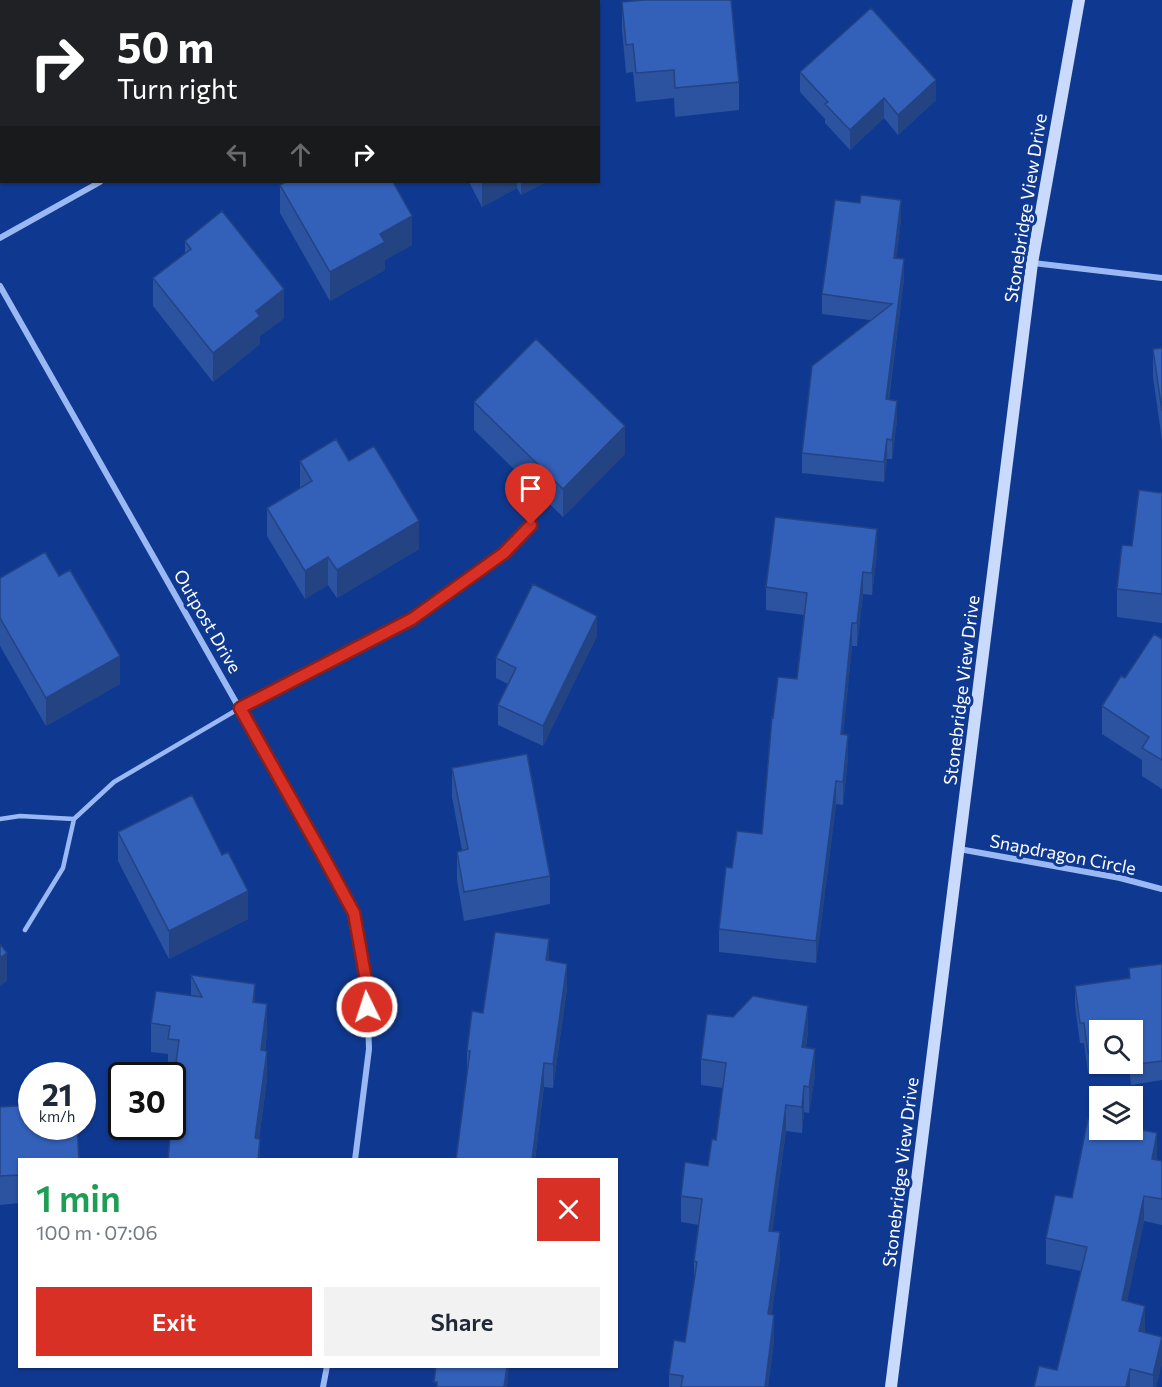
<!DOCTYPE html>
<html lang="en">
<head>
<meta charset="utf-8">
<style>
  :root { --surface:#fff; --page:#f2f2f3; --text:#1f2937; --muted:#747a83; --accent:#d93025 }
  body { margin:0; font-family:Commissioner,sans-serif; background:var(--page); color:var(--text); height:100vh; display:flex; flex-direction:column; font-size:22px; white-space:nowrap }
  * { box-sizing:border-box; margin:0 }
  p { font-size:20px; color:var(--muted) }
  .icon { flex:none; width:33px; height:33px; fill:none; stroke:currentColor; stroke-width:2; stroke-linecap:round; stroke-linejoin:round }
  .map { position:relative; flex:1; overflow:hidden }
  .drawer { position:absolute; left:18px; top:1158px; width:600px; height:210px; display:flex; flex-direction:column; background:var(--surface); border-radius:0px; box-shadow:0 2px 4px #0004 }
  .drawer>* { flex:none }
  .top-card { position:absolute; left:0px; top:0px; width:600px; height:183px; box-shadow:0 2px 4px #0004; background:#202124; color:#fff; overflow:hidden }
  .buttons { position:absolute; left:1089px; top:1020px; display:grid; gap:12px }
  .buttons a { display:grid; place-items:center; width:54px; height:54px; border-radius:0px; background:var(--surface); box-shadow:0 2px 4px #0004; font-size:30px }
  .speed { position:absolute; left:18px; top:1062px; display:flex; gap:12px; font-size:30px; font-weight:700; text-align:center }
  .speed>* { display:grid; place-content:center; width:78px; height:78px; border-radius:50%; background:var(--surface); box-shadow:0 2px 4px #0004; line-height:1 }
  .speed small { font-size:15px; font-weight:400 }
  .speed .limit { border:3px solid #111; border-radius:9px; background:#fff; color:#111 }
  .pin { position:absolute; display:grid; place-items:center; width:51px; height:51px; color:#fff; margin:-62px -26px; border-radius:50% 50% 50% 0; rotate:-45deg; box-shadow:0 0 6px #0007 }
  .pin .icon { rotate:45deg }
  .me { position:absolute; width:66px; margin:-33px; rotate:356deg; stroke-linejoin:round; filter:drop-shadow(0 0 4px #0008) }
  .turn { display:flex; align-items:center; gap:21px; height:126px; padding:0 18px; font-size:27px }
  .turn .icon { width:78px; height:78px; stroke-width:2.5 }
  .turn b { display:block; font-size:42px; line-height:51px }
  .lanes { display:flex; align-items:center; height:57px; padding:0 18px; background:#0003; justify-content:center; gap:30px; direction:ltr }
  .lanes .off { opacity:.35 }
  .round { display:grid; place-items:center; flex:none; width:63px; height:63px; border-radius:0px; background:var(--page) }
  .summary { display:flex; align-items:center; justify-content:space-between; height:102px; padding:0 18px }
  h1 { font-size:36px; font-weight:600; line-height:45px; color:#1e9e55 }
  .primary-button { display:flex; gap:12px; margin-top:auto; padding:12px 18px }
  .primary-button a { flex:1; height:69px; border-radius:0px; background:var(--accent); color:#fff; font-size:24px; font-weight:600; line-height:69px; text-align:center }
  .primary-button a+a { background:var(--page); color:var(--text) }
  .map>svg:first-child { display:block }
</style>
</head>
<body>
<div class="map">
<svg width="1162" height="1387" viewBox="0 0 1162 1387">
  <rect width="100%" height="100%" fill="#0f3991"/>
  <g fill="none" stroke-linecap="round" stroke-linejoin="round">
    <path stroke="#9ab8f3" stroke-width="4.5" d="M 0,819 L 20,816 L 74,819 L 114,782 L 240,708 L 412,619 L 504,553 L 531,525
      M 25,930 L 63,868 L 74,819"/>
    <path stroke="#9ab8f3" stroke-width="6" d="M 414,2 L 417,0
      M 0,238 L 100,182
      M 1033,263 L 1162,278
      M 0,286 L 322,854 L 354,913 L 367,986 L 369,1049 L 355,1160
      M 959,849 L 1120,878 L 1162,889
      M 323,1387 L 327,1366"/>
    <path stroke="#c9dafd" stroke-width="12" d="M 891,1387 L 1032,263 L 1079,0"/>
  </g>
  <path fill="#2c539f" fill-rule="evenodd" d="M 0,0 L 90,0 L 89,2 L 2,2 L 2,43 L 0,42 Z
    M 144,0 L 190,0 L 187,2 L 145,2 Z
    M 622,2 L 739,82 L 739,110 L 675,117 L 674,98 L 636,102 L 633,72 L 626,73 L 622,30 Z
    M 800,72 L 936,100 L 898,135 L 884,118 L 850,150 L 825,123 L 825,119 L 800,92 Z
    M 469,182 L 546,182 L 521,195 L 517,188 L 482,207 Z
    M 280,185 L 412,245 L 385,260 L 385,270 L 330,301 L 280,213 Z
    M 901,220 L 896,258 L 904,279 L 889,399 L 897,420 L 892,459 L 887,459 L 884,482 L 802,473 L 802,453 L 870,320 L 822,314 L 822,294 Z
    M 185,241 L 284,318 L 260,336 L 260,344 L 213,382 L 153,306 L 153,278 L 185,253 Z
    M 1162,348 L 1162,440 L 1153,377 L 1153,349 Z
    M 474,402 L 625,454 L 563,517 L 474,430 Z
    M 300,461 L 349,461 L 419,549 L 337,598 L 328,585 L 305,599 L 267,536 L 267,508 L 300,488 Z
    M 1162,493 L 1162,623 L 1117,617 L 1117,589 L 1132,546 Z
    M 877,552 L 872,595 L 863,594 L 857,646 L 852,646 L 843,734 L 848,758 L 843,805 L 836,804 L 816,963 L 719,952 L 719,929 L 732,868 L 762,834 L 773,718 L 797,679 L 804,615 L 766,610 L 766,587 Z
    M 0,578 L 120,684 L 46,726 L 0,646 Z
    M 597,636 L 543,746 L 498,725 L 498,705 L 508,684 L 496,678 L 496,658 Z
    M 1162,639 L 1162,789 L 1142,776 L 1142,760 L 1102,734 L 1102,706 L 1125,678 Z
    M 452,768 L 550,876 L 550,904 L 464,921 L 457,880 L 457,852 L 462,850 L 452,797 Z
    M 118,832 L 248,919 L 169,959 L 118,861 Z
    M 549,961 L 567,989 L 553,1088 L 544,1087 L 535,1160 L 456,1160 L 467,1074 L 467,1051 L 483,1013 Z
    M 1162,964 L 1162,1080 L 1131,1085 L 1129,1067 L 1088,1073 L 1084,1043 L 1080,1043 L 1075,1005 L 1075,986 L 1129,978 L 1129,968 ZM 1100,1030 L 1132,1030 L 1132,1064 L 1100,1064 Z
    M 191,975 L 255,1003 L 267,1032 L 265,1051 L 267,1079 L 259,1139 L 260,1160 L 173,1114 L 173,1086 L 175,1068 L 168,1067 L 168,1054 L 151,1052 L 151,1023 L 191,996 Z
    M 808,1031 L 806,1048 L 815,1075 L 809,1113 L 804,1112 L 802,1133 L 786,1131 L 772,1231 L 780,1258 L 771,1315 L 774,1341 L 768,1387 L 669,1387 L 669,1374 L 685,1342 L 694,1280 L 694,1261 L 699,1225 L 681,1222 L 681,1196 L 708,1166 L 716,1140 L 723,1088 L 701,1085 L 701,1059 Z
    M 0,1107 L 20,1160 L 20,1203 L 0,1205 Z
    M 1157,1160 L 1162,1161 L 1162,1225 L 1144,1221 L 1127,1301 L 1145,1332 L 1145,1333 L 1162,1337 L 1162,1363 L 1156,1387 L 1034,1387 L 1057,1370 L 1081,1271 L 1046,1264 L 1046,1238 L 1072,1198 Z"/>
  <path fill="#244382" d="M 154,0 L 190,0 L 187,2 L 154,2 Z
    M 936,80 L 936,100 L 898,135 L 898,115 Z
    M 884,98 L 884,118 L 850,150 L 850,130 Z
    M 482,182 L 517,182 L 517,188 L 482,207 Z
    M 521,182 L 546,182 L 521,195 Z
    M 901,200 L 901,220 L 894,277 L 894,258 Z
    M 412,216 L 412,245 L 385,260 L 385,270 L 330,301 L 330,272 L 380,234 Z
    M 904,259 L 904,279 L 886,419 L 886,399 Z
    M 284,289 L 284,318 L 260,336 L 260,344 L 213,382 L 213,353 L 256,311 Z
    M 897,401 L 897,420 L 892,459 L 892,440 Z
    M 625,426 L 625,454 L 563,517 L 563,489 Z
    M 887,439 L 887,459 L 884,482 L 884,462 Z
    M 419,521 L 419,549 L 337,598 L 337,570 Z
    M 877,529 L 877,552 L 872,595 L 872,573 Z
    M 328,557 L 328,585 L 305,599 L 305,571 Z
    M 863,572 L 863,594 L 857,646 L 857,623 Z
    M 597,616 L 597,636 L 543,746 L 543,726 Z
    M 852,623 L 852,646 L 841,757 L 841,734 Z
    M 120,656 L 120,684 L 46,726 L 46,698 Z
    M 848,735 L 848,758 L 843,805 L 843,782 Z
    M 836,781 L 836,804 L 816,963 L 816,941 Z
    M 248,891 L 248,919 L 169,959 L 169,931 Z
    M 549,939 L 549,964 L 546,960 Z
    M 7,953 L 7,981 L 0,986 L 0,958 Z
    M 567,964 L 567,989 L 553,1088 L 553,1064 Z
    M 255,984 L 255,1012 L 253,1002 Z
    M 267,1004 L 267,1032 L 261,1078 L 261,1050 Z
    M 808,1006 L 808,1031 L 802,1073 L 802,1047 Z
    M 815,1049 L 815,1075 L 809,1113 L 809,1087 Z
    M 267,1051 L 267,1079 L 256,1160 L 255,1138 Z
    M 544,1063 L 544,1087 L 535,1160 L 532,1160 Z
    M 804,1086 L 804,1112 L 802,1133 L 802,1107 Z
    M 786,1105 L 786,1131 L 769,1257 L 769,1231 Z
    M 1157,1133 L 1157,1159 L 1152,1185 L 1152,1159 Z
    M 260,1139 L 260,1160 L 258,1160 Z
    M 1144,1196 L 1144,1221 L 1122,1326 L 1122,1300 Z
    M 780,1232 L 780,1258 L 768,1340 L 768,1314 Z
    M 1145,1306 L 1145,1332 L 1139,1357 L 1139,1331 Z
    M 774,1315 L 774,1341 L 768,1387 L 765,1387 Z
    M 1162,1337 L 1162,1363 L 1156,1387 L 1153,1387 L 1153,1375 Z
    M 507,1366 L 509,1366 L 507,1387 L 504,1387 Z
    M 1130,1369 L 1130,1387 L 1126,1387 Z"/>
  <path fill="#3360b9" stroke="#244382" stroke-width="1.5" d="M 0,0 L 86,0 L 86,2 L 2,2 L 2,14 L 0,14 Z
    M 644,0 L 731,0 L 739,82 L 675,88 L 674,70 L 636,73 L 633,44 L 626,45 L 622,2 Z
    M 871,8 L 936,80 L 898,115 L 884,98 L 850,130 L 825,104 L 828,102 L 800,72 Z
    M 286,182 L 393,182 L 412,216 L 380,234 L 385,242 L 330,272 L 280,185 Z
    M 861,195 L 901,200 L 894,258 L 904,259 L 886,399 L 897,401 L 892,440 L 887,439 L 884,462 L 802,453 L 812,366 L 892,304 L 822,294 L 835,200 L 860,203 Z
    M 222,211 L 284,289 L 256,311 L 260,316 L 213,353 L 153,278 L 191,249 L 185,241 Z
    M 536,339 L 625,426 L 563,489 L 474,402 Z
    M 1162,348 L 1162,411 L 1153,349 Z
    M 336,439 L 349,461 L 374,446 L 419,521 L 337,570 L 328,557 L 305,571 L 267,508 L 312,481 L 300,461 Z
    M 1139,490 L 1162,493 L 1162,594 L 1117,589 L 1122,545 L 1132,546 Z
    M 775,517 L 877,529 L 872,573 L 863,572 L 857,623 L 852,623 L 841,734 L 848,735 L 843,782 L 836,781 L 816,941 L 719,929 L 726,867 L 732,868 L 737,831 L 762,834 L 772,717 L 773,718 L 778,677 L 797,679 L 807,593 L 766,587 Z
    M 45,552 L 59,576 L 70,570 L 120,656 L 46,698 L 0,618 L 0,578 Z
    M 533,584 L 597,616 L 543,726 L 498,705 L 516,668 L 496,658 Z
    M 1154,634 L 1162,639 L 1162,760 L 1142,748 L 1149,737 L 1102,706 L 1121,676 L 1125,678 Z
    M 527,754 L 550,876 L 464,892 L 457,852 L 468,849 L 452,768 Z
    M 192,795 L 222,855 L 228,852 L 248,891 L 169,931 L 118,832 Z
    M 495,932 L 549,939 L 546,960 L 567,964 L 553,1064 L 544,1063 L 532,1160 L 456,1160 L 470,1051 L 467,1051 L 472,1011 L 483,1013 Z
    M 0,944 L 7,953 L 0,958 Z
    M 1162,964 L 1162,1061 L 1131,1065 L 1131,1064 L 1132,1064 L 1132,1030 L 1100,1030 L 1100,1051 L 1088,1053 L 1084,1023 L 1080,1023 L 1075,986 L 1130,978 L 1129,968 Z
    M 191,975 L 255,984 L 253,1002 L 267,1004 L 261,1050 L 267,1051 L 255,1138 L 260,1139 L 258,1160 L 168,1160 L 171,1126 L 172,1126 L 172,1117 L 176,1086 L 173,1086 L 179,1040 L 168,1039 L 170,1026 L 151,1023 L 156,991 L 202,997 Z
    M 753,996 L 808,1006 L 802,1047 L 815,1049 L 809,1087 L 804,1086 L 802,1107 L 786,1105 L 769,1231 L 780,1232 L 768,1314 L 774,1315 L 765,1387 L 681,1387 L 683,1376 L 669,1374 L 674,1340 L 685,1342 L 697,1262 L 694,1261 L 702,1199 L 681,1196 L 685,1162 L 708,1166 L 712,1139 L 716,1140 L 726,1063 L 701,1059 L 707,1014 L 733,1017 Z
    M 32,1105 L 32,1126 L 77,1126 L 79,1160 L 20,1160 L 20,1175 L 0,1176 L 0,1107 Z
    M 1088,1119 L 1100,1122 L 1100,1130 L 1132,1130 L 1132,1128 L 1157,1133 L 1152,1159 L 1162,1161 L 1162,1199 L 1144,1196 L 1122,1300 L 1145,1306 L 1139,1331 L 1162,1337 L 1153,1375 L 1130,1369 L 1126,1387 L 1034,1387 L 1039,1366 L 1057,1370 L 1087,1247 L 1046,1238 L 1055,1195 L 1072,1198 Z
    M 436,1366 L 507,1366 L 504,1387 L 437,1387 L 437,1382 L 434,1382 Z"/>
  <g fill="none" stroke-linecap="round" stroke-linejoin="round">
    <g stroke="#8d1f18" stroke-width="15">
      <path id="route" d="M 367,1007 L 367,986 L 354,913 L 322,854 L 240,708 L 412,619 L 504,553 L 531,525"/>
    </g>
    <use href="#route" stroke="#d93025" stroke-width="10"/>
  </g>
  <g text-anchor="middle" dominant-baseline="central" stroke-width="6" stroke-linejoin="round" paint-order="stroke">
    <g font-size="18" fill="#fff" stroke="#0f3991">
      <text transform="translate(1025 208) rotate(-81)">Stonebridge View Drive</text>
      <text transform="translate(208 621) rotate(60)">Outpost Drive</text>
      <text transform="translate(961 690) rotate(-83)">Stonebridge View Drive</text>
      <text transform="translate(1063 854) rotate(11)">Snapdragon Circle</text>
      <text transform="translate(900 1172) rotate(-83)">Stonebridge View Drive</text>
    </g>
  </g>
</svg>
<div class="buttons">
<a><svg class="icon" aria-label="search" viewBox="0 0 24 24"><circle cx="10" cy="10" r="6"/><path d="M15 15l6 6"/></svg></a>
<a><svg class="icon" aria-label="layers" viewBox="0 0 24 24"><path d="M12 4l9 5-9 5-9-5zM3 14l9 5 9-5"/></svg></a>
</div>
<div class="speed"><div>21<small>km/h</small></div><div class="limit">30</div></div>
<div class="pin" style="left:531px;top:525px;background:#d93025"><svg class="icon" aria-label="arrive" viewBox="0 0 24 24"><path d="M6 21V4h12l-3 4 3 4H6"/></svg></div>
<svg class="me" style="left:367px;top:1007px" viewBox="-20 -20 40 40"><circle r="17" fill="#d93025" stroke="#fff" stroke-width="3"/><path d="M0-11L8 9 0 5-8 9z" fill="#fff"/></svg>
<div class="top-card">
<div class="turn"><svg class="icon" aria-label="right" viewBox="0 0 24 24"><path d="M7 20v-9h11M14 6l5 5-5 5"/></svg><div><b>50 m</b>Turn right</div></div>
<div class="lanes"><svg class="icon off" aria-label="left" viewBox="0 0 24 24"><path d="M17 20v-9H6M10 6l-5 5 5 5"/></svg><svg class="icon off" aria-label="ahead" viewBox="0 0 24 24"><path d="M12 20V5M6 11l6-6 6 6"/></svg><svg class="icon" aria-label="right" viewBox="0 0 24 24"><path d="M7 20v-9h11M14 6l5 5-5 5"/></svg></div>
</div>
<section class="drawer">
<div class="summary"><div><h1>1 min</h1><p>100 m · 07:06</p></div><a class="round" style="background:#d93025;color:#fff"><svg class="icon" aria-label="close" viewBox="0 0 24 24"><path d="M6 6l12 12M18 6L6 18"/></svg></a></div>
<div class="primary-button"><a>Exit</a><a>Share</a></div>
</section>
</div>
</body>
</html>
